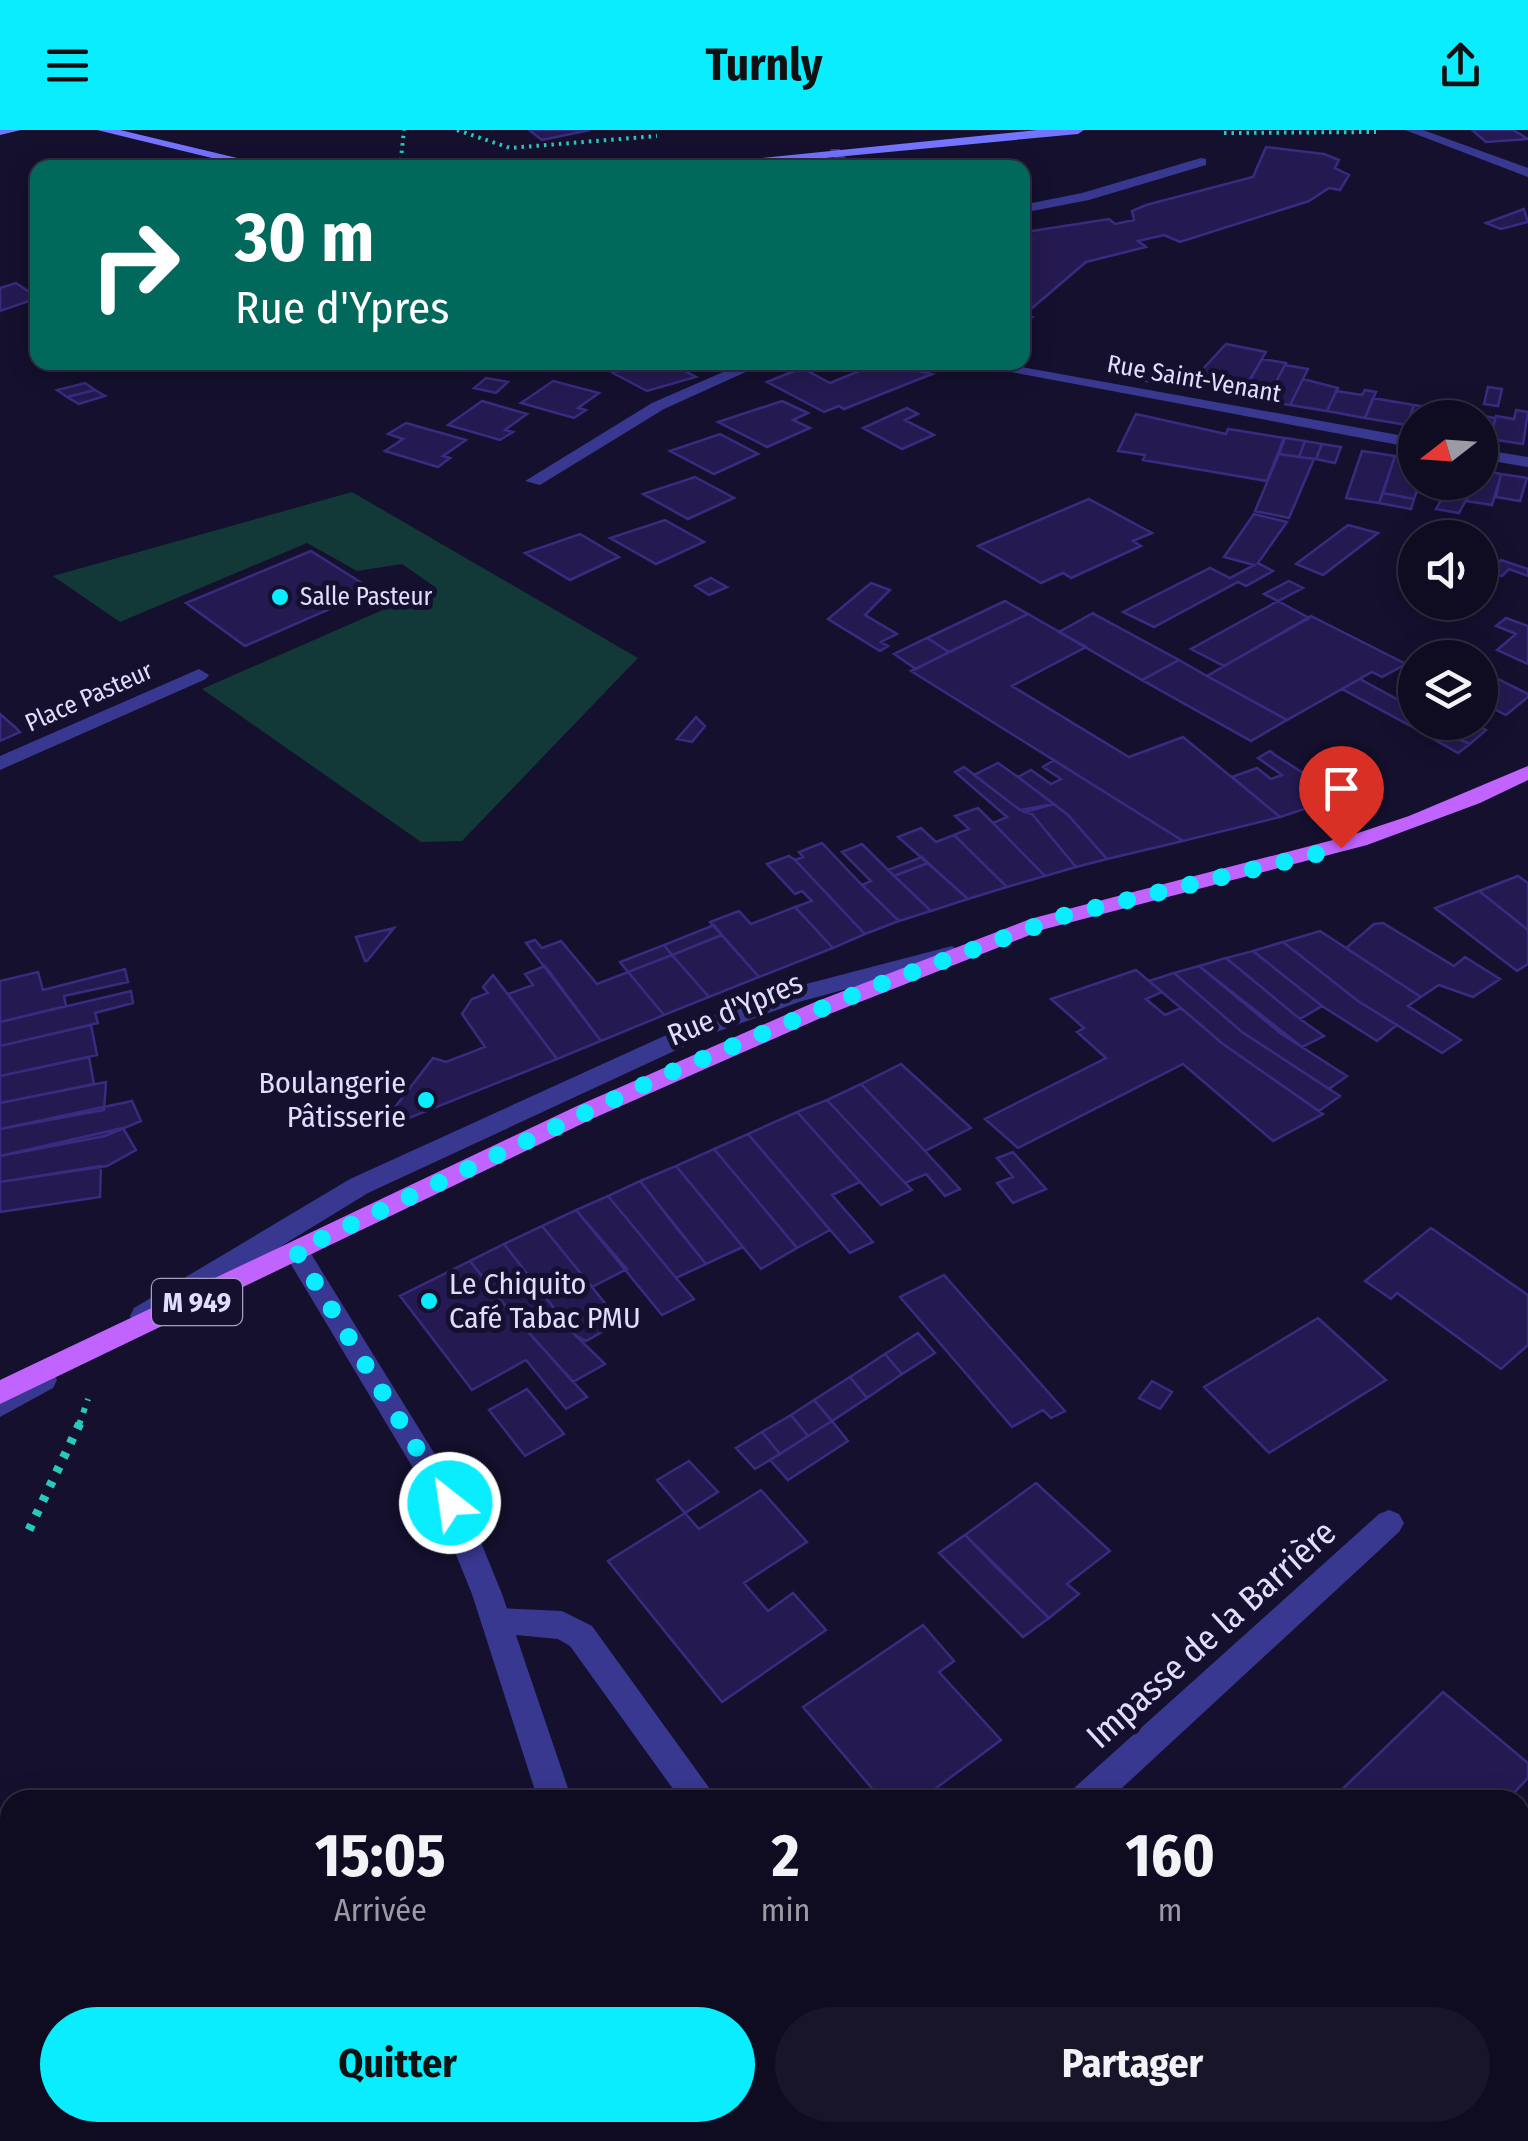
<!DOCTYPE html>
<html lang="fr">
<head>
<meta charset="utf-8">
<style>
  :root { --surface:#0f0c22; --page:#18152a; --text:#f1f3f6; --muted:#9b9ba5; --line:#2f2c40; --accent:#09edff }
  body { margin:0; font-family:"Fira Sans Condensed",sans-serif; background:var(--page); color:var(--text); height:100vh; display:flex; flex-direction:column; font-size:38px; white-space:nowrap }
  * { box-sizing:border-box; margin:0 }
  p { font-size:32px; color:var(--muted) }
  .icon { flex:none; width:55px; height:55px; fill:none; stroke:currentColor; stroke-width:2; stroke-linecap:round; stroke-linejoin:round }
  .map { position:relative; flex:1; overflow:hidden }
  .drawer { position:absolute; left:0px; top:1660px; width:1530px; height:352px; display:flex; flex-direction:column; background:var(--surface); border-radius:30px 30px 0 0; box-shadow:0 5px 25px #0003,0 0 0 2px var(--line) }
  .drawer>* { flex:none }
  .hud { position:absolute; left:30px; top:30px; width:1000px; height:210px; border-radius:20px; box-shadow:0 5px 25px #0003,0 0 0 2px var(--line); background:#00695c; color:#fff; overflow:hidden }
  .needle { width:65px; rotate:253deg }
  .fabs { position:absolute; left:1398px; top:270px; display:grid; gap:20px }
  .fabs a { display:grid; place-items:center; width:100px; height:100px; border-radius:50%; background:var(--surface); box-shadow:0 5px 25px #0003,0 0 0 2px var(--line); font-size:50px }
  .pin { position:absolute; display:grid; place-items:center; width:85px; height:85px; color:#fff; margin:-102px -42px; border-radius:50% 50% 50% 0; rotate:-45deg; box-shadow:0 0 10px #0007 }
  .pin .icon { rotate:45deg }
  .me { position:absolute; width:110px; margin:-55px; rotate:330deg; stroke-linejoin:round; filter:drop-shadow(0 0 8px #0008) }
  .turn { display:flex; align-items:center; gap:35px; height:210px; padding:0 40px; font-size:45px }
  .turn .icon { width:130px; height:130px; stroke-width:2.5 }
  .turn b { display:block; font-size:70px; line-height:85px }
  .eta { display:flex; justify-content:space-evenly; align-items:center; height:170px; text-align:center }
  .eta b { font-size:60px; font-weight:700; line-height:70px }
  .cta { display:flex; gap:20px; margin-top:auto; padding:20px 40px }
  .cta a { flex:1; height:115px; border-radius:60px; background:var(--accent); color:#111; font-size:40px; font-weight:700; line-height:115px; text-align:center }
  .cta a+a { background:var(--page); color:var(--text) }
  header { display:flex; justify-content:space-between; align-items:center; height:130px; padding:0 40px; background:var(--accent); color:#111; font-size:45px; font-weight:700 }
  .map>svg:first-child { display:block }
</style>
</head>
<body>
<header><svg class="icon" aria-label="menu" viewBox="0 0 24 24"><path d="M4 6h16M4 12h16M4 18h16"/></svg>Turnly<svg class="icon" aria-label="share" viewBox="0 0 24 24"><path d="M12 15V3M7 8l5-5 5 5M5 13v7h14v-7"/></svg></header>
<div class="map">
<svg width="1528" height="2011" viewBox="0 0 1528 2011">
  <rect width="100%" height="100%" fill="#14102e"/>
  <path fill="#123937" d="M 352,362 L 638,528 L 462,711 L 421,712 L 202,559 L 435,457 L 402,434 L 357,441 L 307,413 L 120,492 L 53,446 Z
    M 1528,1843 L 1528,2011 L 1378,2011 L 1385,2003 L 1520,2002 L 1520,1852 Z"/>
  <path fill="#241a51" stroke="#392b7f" stroke-width="2.5" d="M 529,0 L 590,0 L 542,10 Z
    M 1472,0 L 1513,0 L 1528,9 L 1486,12 Z
    M 1266,17 L 1324,24 L 1339,30 L 1335,38 L 1349,45 L 1340,60 L 1329,58 L 1309,71 L 1180,112 L 1164,105 L 1138,111 L 1146,117 L 1086,132 L 1024,185 L 1032,187 L 1022,195 L 1022,109 L 1031,108 L 1025,102 L 1109,89 L 1115,94 L 1134,90 L 1132,81 L 1146,75 L 1253,47 Z
    M 1524,79 L 1528,92 L 1501,99 L 1486,93 Z
    M 16,153 L 38,168 L 0,181 L 0,158 Z
    M 1226,214 L 1266,222 L 1246,256 L 1210,250 L 1213,244 L 1200,242 Z
    M 1262,229 L 1286,233 L 1266,271 L 1241,267 Z
    M 640,232 L 668,232 L 696,247 L 647,261 L 613,243 Z
    M 881,232 L 932,244 L 844,279 L 839,276 L 824,282 L 767,252 L 802,238 L 830,253 Z
    M 1285,235 L 1308,239 L 1290,275 L 1266,271 Z
    M 1153,237 L 1174,241 L 1166,254 L 1146,251 Z
    M 1174,241 L 1191,243 L 1183,257 L 1166,254 Z
    M 486,248 L 508,252 L 496,263 L 474,258 Z
    M 1303,249 L 1338,258 L 1327,281 L 1290,275 Z
    M 553,251 L 599,263 L 578,278 L 586,280 L 574,288 L 521,273 Z
    M 85,253 L 95,260 L 67,267 L 57,260 Z
    M 1488,257 L 1502,259 L 1498,276 L 1484,274 Z
    M 95,260 L 105,266 L 79,274 L 67,267 Z
    M 1365,260 L 1376,262 L 1365,288 L 1327,281 L 1336,261 L 1362,265 Z
    M 1373,268 L 1414,275 L 1407,295 L 1365,288 Z
    M 482,271 L 527,284 L 505,300 L 513,302 L 500,310 L 448,295 Z
    M 782,271 L 808,283 L 793,290 L 810,298 L 767,317 L 718,292 Z
    M 1414,275 L 1445,280 L 1448,275 L 1457,276 L 1454,288 L 1415,288 L 1415,296 L 1407,295 Z
    M 1457,276 L 1464,277 L 1462,282 L 1495,288 L 1490,309 L 1480,307 L 1480,288 L 1454,288 Z
    M 907,278 L 918,284 L 905,290 L 934,305 L 902,319 L 863,298 Z
    M 1516,280 L 1528,282 L 1523,314 L 1490,309 L 1496,286 L 1514,289 Z
    M 1136,284 L 1226,304 L 1228,299 L 1284,308 L 1267,351 L 1143,330 L 1145,325 L 1118,321 Z
    M 406,293 L 466,310 L 443,326 L 450,328 L 438,337 L 385,321 L 403,309 L 388,304 Z
    M 720,304 L 758,324 L 714,344 L 670,321 Z
    M 1285,308 L 1305,311 L 1299,327 L 1279,324 Z
    M 1305,311 L 1322,314 L 1316,329 L 1299,327 Z
    M 1322,314 L 1341,317 L 1335,333 L 1316,329 Z
    M 1362,321 L 1395,326 L 1379,373 L 1346,368 Z
    M 1279,324 L 1314,329 L 1289,388 L 1255,381 Z
    M 1395,326 L 1415,330 L 1415,352 L 1420,352 L 1414,369 L 1383,363 Z
    M 1480,340 L 1501,344 L 1492,375 L 1466,371 L 1474,352 L 1480,352 Z
    M 1501,344 L 1527,348 L 1520,371 L 1496,367 Z
    M 695,347 L 734,368 L 688,389 L 643,364 Z
    M 1447,352 L 1443,366 L 1417,362 L 1420,352 Z
    M 1447,359 L 1470,363 L 1459,383 L 1436,379 Z
    M 1383,363 L 1414,369 L 1411,379 L 1379,373 Z
    M 1089,369 L 1152,403 L 1133,411 L 1141,416 L 1071,448 L 1063,443 L 1041,453 L 978,416 Z
    M 1254,384 L 1287,392 L 1258,433 L 1273,441 L 1246,456 L 1238,452 L 1154,497 L 1123,482 L 1210,438 L 1230,448 L 1254,435 L 1224,427 Z
    M 665,390 L 704,412 L 656,434 L 610,408 Z
    M 1348,395 L 1378,403 L 1323,445 L 1296,434 Z
    M 580,404 L 619,427 L 570,450 L 525,423 Z
    M 311,421 L 373,460 L 245,516 L 186,473 Z
    M 1501,430 L 1528,439 L 1528,446 L 1509,439 L 1502,446 L 1489,442 Z
    M 711,448 L 727,457 L 709,465 L 695,456 Z
    M 1289,451 L 1303,458 L 1278,471 L 1264,464 Z
    M 871,453 L 890,460 L 865,485 L 897,504 L 881,512 L 888,516 L 880,521 L 828,489 Z
    M 1005,471 L 1028,484 L 949,522 L 927,508 Z
    M 1278,471 L 1309,488 L 1224,536 L 1191,519 Z
    M 1093,483 L 1094,484 L 1179,530 L 1142,550 L 1059,502 Z
    M 1028,484 L 1086,517 L 1012,556 L 1129,627 L 1183,607 L 1280,687 L 1183,711 L 911,541 Z
    M 1311,486 L 1406,534 L 1382,547 L 1372,542 L 1287,590 L 1207,546 Z
    M 1506,488 L 1528,496 L 1528,534 L 1497,520 L 1516,504 L 1496,496 Z
    M 927,508 L 949,522 L 916,539 L 894,524 Z
    M 1179,530 L 1207,546 L 1287,590 L 1251,611 L 1142,550 Z
    M 1480,540 L 1528,564 L 1528,567 L 1506,585 L 1480,572 Z
    M 1360,549 L 1415,579 L 1415,592 L 1409,595 L 1342,559 Z
    M 0,584 L 15,597 L 20,602 L 0,611 Z
    M 696,587 L 705,596 L 692,612 L 677,609 Z
    M 1415,592 L 1451,592 L 1440,601 L 1470,614 L 1458,623 L 1409,595 Z
    M 1451,592 L 1468,592 L 1486,600 L 1470,614 L 1440,601 Z
    M 1270,621 L 1275,625 L 1341,667 L 1280,687 L 1232,647 L 1257,638 L 1271,649 L 1282,645 L 1258,628 Z
    M 1054,630 L 1095,656 L 1183,711 L 1107,729 L 1068,685 L 1018,647 L 1031,640 L 1051,654 L 1061,649 L 1043,637 Z
    M 998,633 L 1018,647 L 1054,674 L 1020,680 L 974,645 Z
    M 964,637 L 1020,680 L 1032,684 L 1076,737 L 1045,746 L 993,693 L 1007,687 L 955,642 Z
    M 1054,674 L 1068,685 L 1107,729 L 1076,737 L 1032,684 L 1025,682 Z
    M 978,678 L 993,693 L 1045,746 L 1007,757 L 954,705 L 969,699 L 955,686 Z
    M 921,698 L 936,712 L 954,705 L 1007,757 L 968,769 L 898,707 Z
    M 822,713 L 862,755 L 899,791 L 865,804 L 795,730 L 803,727 L 799,722 Z
    M 862,714 L 888,740 L 931,781 L 899,791 L 862,755 L 871,751 L 842,722 Z
    M 789,726 L 795,730 L 865,804 L 833,818 L 795,777 L 812,771 L 802,761 L 795,764 L 767,734 Z
    M 922,727 L 928,733 L 894,746 L 888,740 Z
    M 928,733 L 968,769 L 931,781 L 894,746 Z
    M 1518,746 L 1528,753 L 1528,800 L 1479,761 Z
    M 1479,761 L 1528,800 L 1528,834 L 1517,841 L 1435,778 Z
    M 795,777 L 833,818 L 759,847 L 710,792 L 739,781 L 751,794 Z
    M 1383,793 L 1454,836 L 1465,827 L 1500,849 L 1473,867 L 1439,855 L 1421,867 L 1346,818 L 1374,794 Z
    M 714,795 L 722,805 L 672,825 L 664,815 Z
    M 394,798 L 367,831 L 365,831 L 356,807 Z
    M 1320,801 L 1421,867 L 1408,876 L 1461,910 L 1442,923 L 1358,871 L 1283,812 Z
    M 722,805 L 759,847 L 709,867 L 672,825 Z
    M 535,810 L 542,818 L 561,811 L 597,854 L 628,842 L 664,885 L 601,911 L 526,813 Z
    M 1283,812 L 1358,871 L 1397,895 L 1377,911 L 1322,876 L 1253,821 Z
    M 664,815 L 672,825 L 628,842 L 620,832 Z
    M 1253,821 L 1322,876 L 1300,889 L 1226,828 Z
    M 672,825 L 709,867 L 664,885 L 628,842 Z
    M 1226,828 L 1300,889 L 1324,906 L 1302,917 L 1199,836 Z
    M 545,836 L 601,911 L 557,929 L 508,864 L 533,855 L 525,844 Z
    M 1199,836 L 1280,903 L 1347,946 L 1329,959 L 1242,902 L 1174,843 Z
    M 125,839 L 128,852 L 64,866 L 66,876 L 0,892 L 0,851 L 38,842 L 43,860 Z
    M 1136,840 L 1162,862 L 1146,869 L 1165,885 L 1181,878 L 1223,914 L 1323,984 L 1273,1011 L 1183,934 L 1018,1018 L 985,989 L 1106,928 L 1077,902 L 1084,898 L 1051,869 Z
    M 1174,843 L 1242,902 L 1340,966 L 1319,981 L 1223,914 L 1149,851 Z
    M 493,845 L 557,929 L 399,992 L 392,981 L 433,928 L 446,932 L 485,917 L 462,884 L 472,869 L 488,863 L 483,857 Z
    M 131,861 L 133,873 L 95,883 L 98,893 L 0,916 L 0,892 Z
    M 91,895 L 97,925 L 0,946 L 0,916 Z
    M 89,927 L 94,954 L 0,973 L 0,946 Z
    M 901,934 L 971,998 L 925,1021 L 861,954 Z
    M 106,952 L 104,980 L 0,999 L 0,973 Z
    M 861,954 L 925,1021 L 960,1059 L 945,1066 L 926,1044 L 905,1053 L 827,970 Z
    M 827,970 L 905,1053 L 912,1060 L 881,1075 L 797,982 Z
    M 132,971 L 141,991 L 105,1006 L 0,1026 L 0,999 Z
    M 797,982 L 860,1052 L 832,1065 L 873,1112 L 850,1123 L 748,1004 Z
    M 123,998 L 136,1020 L 107,1036 L 0,1052 L 0,1026 Z
    M 748,1004 L 830,1100 L 797,1118 L 714,1019 Z
    M 714,1019 L 797,1118 L 761,1139 L 676,1036 Z
    M 1013,1022 L 1046,1059 L 1013,1073 L 997,1053 L 1013,1047 L 997,1028 Z
    M 101,1036 L 100,1067 L 0,1082 L 0,1052 Z
    M 676,1036 L 716,1084 L 743,1117 L 706,1134 L 640,1051 Z
    M 640,1051 L 679,1101 L 706,1134 L 676,1148 L 608,1066 Z
    M 608,1066 L 676,1148 L 694,1169 L 662,1185 L 576,1080 Z
    M 576,1080 L 627,1139 L 592,1157 L 542,1096 Z
    M 542,1096 L 592,1157 L 620,1192 L 586,1211 L 575,1205 L 504,1114 Z
    M 1431,1098 L 1528,1165 L 1528,1215 L 1501,1239 L 1397,1163 L 1391,1169 L 1365,1151 Z
    M 504,1114 L 575,1205 L 605,1234 L 573,1252 L 511,1183 L 470,1131 Z
    M 470,1131 L 511,1183 L 587,1267 L 566,1279 L 526,1230 L 472,1260 L 400,1166 Z
    M 944,1145 L 989,1196 L 1065,1281 L 1051,1288 L 1043,1280 L 1012,1297 L 900,1167 Z
    M 1318,1188 L 1386,1250 L 1269,1323 L 1204,1257 Z
    M 918,1203 L 935,1223 L 902,1244 L 885,1224 Z
    M 885,1224 L 902,1244 L 867,1268 L 850,1247 Z
    M 850,1247 L 867,1268 L 832,1291 L 814,1270 Z
    M 1152,1251 L 1172,1262 L 1160,1279 L 1139,1268 Z
    M 527,1259 L 564,1304 L 525,1326 L 489,1280 Z
    M 814,1270 L 832,1291 L 808,1306 L 791,1285 Z
    M 791,1285 L 808,1306 L 780,1324 L 762,1302 Z
    M 832,1291 L 848,1311 L 788,1350 L 770,1330 Z
    M 762,1302 L 780,1324 L 755,1339 L 736,1318 Z
    M 689,1331 L 718,1362 L 685,1383 L 657,1350 Z
    M 1036,1353 L 1110,1421 L 1067,1454 L 1079,1464 L 1049,1488 L 965,1405 Z
    M 761,1360 L 807,1412 L 744,1453 L 768,1481 L 793,1463 L 826,1500 L 722,1572 L 608,1431 L 685,1383 L 699,1399 Z
    M 965,1405 L 995,1436 L 1049,1488 L 1023,1507 L 939,1423 Z
    M 923,1495 L 954,1531 L 939,1542 L 1001,1610 L 920,1670 L 882,1670 L 803,1577 Z
    M 1443,1562 L 1528,1633 L 1528,1648 L 1507,1670 L 1331,1670 Z
    M 0,1924 L 10,1927 L 10,2002 L 70,2002 L 66,2011 L 0,2011 Z
    M 1143,2002 L 1202,2002 L 1209,2011 L 1150,2011 Z"/>
  <g fill="none" stroke-linecap="round" stroke-linejoin="round">
    <path stroke="#28c9bb" stroke-width="4" stroke-dasharray="2.5 5" stroke-linecap="butt" d="M 457,0 L 510,18 L 657,6
      M 1224,3 L 1376,2
      M 400,38 L 404,0"/>
    <path stroke="#28c9bb" stroke-width="6" stroke-dasharray="5 8" stroke-linecap="butt" d="M 79,1295 L 88,1269"/>
    <path stroke="#28c9bb" stroke-width="9" stroke-dasharray="6 10" stroke-linecap="butt" d="M 29,1400 L 80,1293"/>
    <path fill="#393891" fill-rule="evenodd" d="M 830,19 L 840,19 L 852,38 L 839,38 Z
      M 1201,28 L 1206,29 L 1206,35 L 1089,70 L 1022,83 L 1022,75 L 1082,63 Z
      M 952,816 L 963,823 L 960,828 L 799,872 L 711,904 L 368,1063 L 154,1194 L 134,1194 L 130,1186 L 134,1178 L 350,1049 L 695,892 L 783,860 Z
      M 43,1239 L 53,1242 L 57,1250 L 53,1258 L 0,1287 L 0,1262 Z
      M 497,1478 L 562,1481 L 592,1496 L 718,1670 L 681,1670 L 570,1516 L 558,1509 L 486,1502 L 482,1492 L 486,1482 Z"/>
    <path fill="#393891" fill-rule="evenodd" d="M 1405,0 L 1423,0 L 1528,38 L 1528,47 Z
      M 746,232 L 768,232 L 664,279 L 540,355 L 525,351 L 652,273 Z
      M 958,232 L 994,232 L 1415,308 L 1415,318 Z
      M 1480,319 L 1528,327 L 1528,337 L 1480,329 Z
      M 199,539 L 209,545 L 206,549 L 0,640 L 0,626 Z
      M 296,1111 L 305,1114 L 465,1373 L 502,1464 L 572,1670 L 538,1670 L 472,1464 L 437,1378 L 283,1121 L 287,1114 Z
      M 1389,1380 L 1399,1384 L 1404,1393 L 1399,1402 L 1109,1670 L 1068,1670 L 1073,1659 L 1379,1384 Z
      M 556,2002 L 593,2002 L 592,2011 L 554,2011 Z"/>
    <path fill="#7474ff" fill-rule="evenodd" d="M 0,0 L 21,0 L 0,5 Z
      M 97,0 L 120,0 L 279,38 L 253,38 Z
      M 1037,0 L 1084,0 L 1078,4 L 719,38 L 665,38 Z"/>
    <path fill="#c164ff" fill-rule="evenodd" d="M 1528,636 L 1528,650 L 1480,673 L 1367,715 L 1045,799 L 832,883 L 594,988 L 0,1274 L 0,1250 L 577,976 L 815,872 L 1030,789 L 1352,705 L 1409,686 Z"/>
  </g>
  <g fill="none" stroke-linecap="round" stroke-linejoin="round">
    <path stroke="#09edff" stroke-width="18" stroke-dasharray="0 32.4" d="M 450,1373 L 296,1121 L 667,944 L 873,857 L 1066,785 L 1341,718"/>
  </g>
  <g fill="#09edff" stroke="#14102e" stroke-width="4">
    <circle cx="280" cy="467" r="10"/>
    <circle cx="426" cy="970" r="10"/>
    <circle cx="429" cy="1171" r="10"/>
  </g>
  <g text-anchor="middle" dominant-baseline="central" stroke-width="10" stroke-linejoin="round" paint-order="stroke">
    <g font-size="25" fill="#e0ddff" stroke="#14102e">
      <text transform="translate(1194 249) rotate(10)">Rue Saint-Venant</text>
      <text transform="translate(89 567) rotate(-24)">Place Pasteur</text>
    </g>
    <g font-size="25" fill="#e0ddff" stroke="#14102e" text-anchor="start">
      <text x="300" y="467">Salle Pasteur</text>
    </g>
    <rect fill="#14102e" stroke="#a3a0c0" stroke-width="2.5" x="152" y="1149" width="90" height="46" rx="8"/>
    <g font-size="28" font-weight="bold" fill="#e0ddff">
      <text x="197" y="1172">M 949</text>
    </g>
    <g font-size="30" fill="#e0ddff" stroke="#14102e">
      <text transform="translate(735 879) rotate(-23)">Rue d'Ypres</text>
    </g>
    <g font-size="30" fill="#e0ddff" stroke="#14102e" text-anchor="end">
      <text x="406" y="953">Boulangerie<tspan x="406" dy="34">Pâtisserie</tspan></text>
      <text x="449" y="1154" text-anchor="start">Le Chiquito<tspan x="449" dy="34">Café Tabac PMU</tspan></text>
    </g>
    <g font-size="35" fill="#e0ddff" stroke="#14102e">
      <text transform="translate(1211 1504) rotate(-42)">Impasse de la Barrière</text>
    </g>
  </g>
</svg>
<div class="fabs">
<a><svg class="needle" viewBox="-14 -14 28 28"><path d="M0-13l5 13h-10z" fill="#e53935"/><path d="M0 13l5-13h-10z" fill="#9b9ba5"/></svg></a>
<a><svg class="icon" aria-label="sound" viewBox="0 0 24 24"><path d="M4 9h4l5-4v14l-5-4H4zM17 9q2 3 0 6"/></svg></a>
<a><svg class="icon" aria-label="layers" viewBox="0 0 24 24"><path d="M12 4l9 5-9 5-9-5zM3 14l9 5 9-5"/></svg></a>
</div>
<div class="pin" style="left:1341px;top:718px;background:#d93025"><svg class="icon" aria-label="arrive" viewBox="0 0 24 24"><path d="M6 21V4h12l-3 4 3 4H6"/></svg></div>
<svg class="me" style="left:450px;top:1373px" viewBox="-20 -20 40 40"><circle r="17" fill="#09edff" stroke="#fff" stroke-width="3"/><path d="M0-11L8 9 0 5-8 9z" fill="#fff"/></svg>
<div class="hud">
<div class="turn"><svg class="icon" aria-label="right" viewBox="0 0 24 24"><path d="M7 20v-9h11M14 6l5 5-5 5"/></svg><div><b>30 m</b>Rue d'Ypres</div></div>
</div>
<section class="drawer">
<div class="eta">
<div><b>15:05</b><p>Arrivée</p></div>
<div><b>2</b><p>min</p></div>
<div><b>160</b><p>m</p></div>
</div>
<div class="cta"><a>Quitter</a><a>Partager</a></div>
</section>
</div>
</body>
</html>
